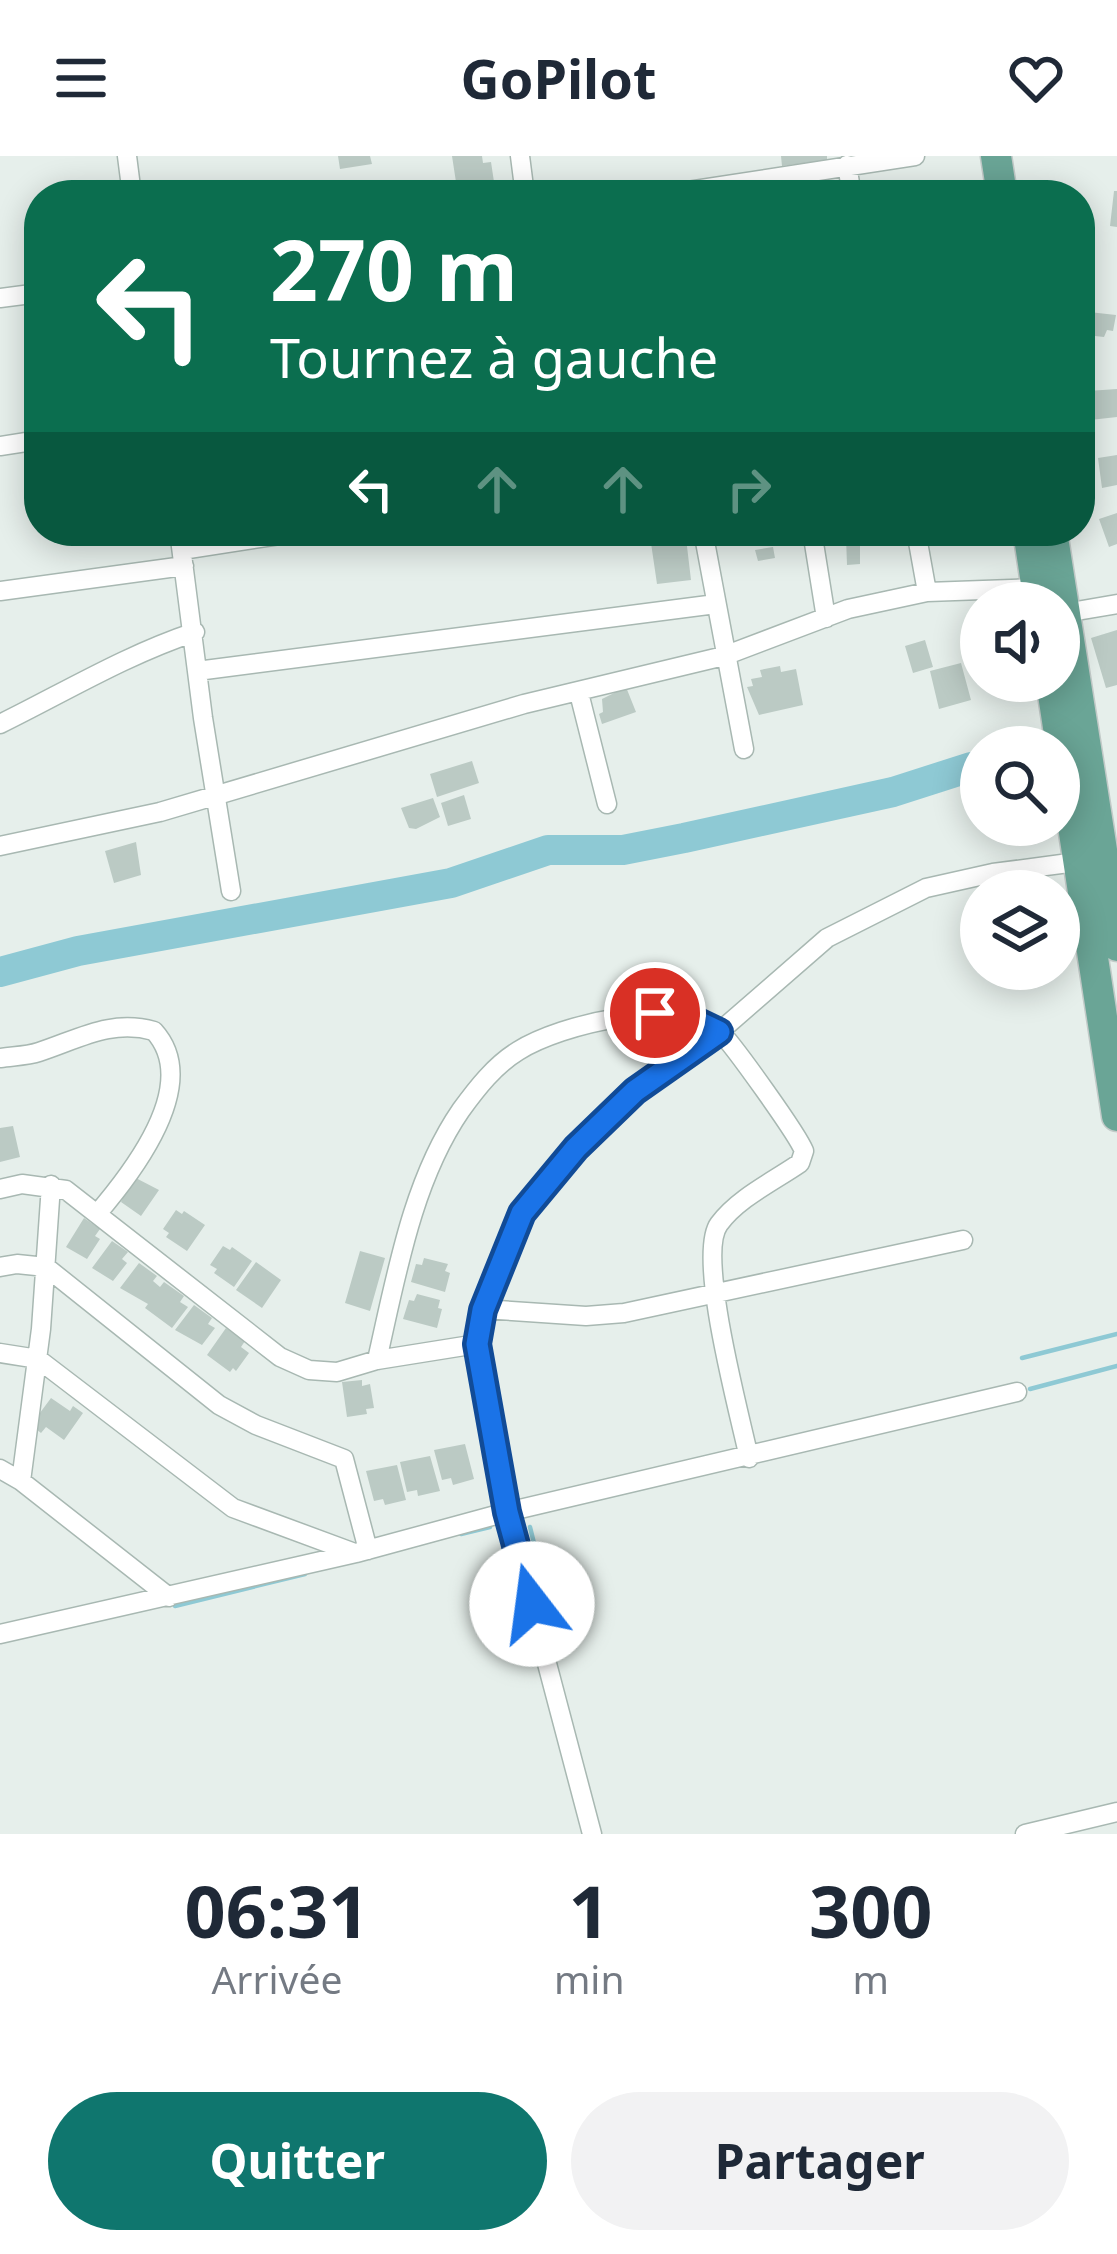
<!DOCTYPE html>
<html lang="fr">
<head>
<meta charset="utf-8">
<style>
  :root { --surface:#fff; --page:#f2f2f3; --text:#1f2937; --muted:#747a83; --accent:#0f766e }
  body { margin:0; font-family:"Noto Sans",sans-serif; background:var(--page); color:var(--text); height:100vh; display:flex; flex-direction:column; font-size:45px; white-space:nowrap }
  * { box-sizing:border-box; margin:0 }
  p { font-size:39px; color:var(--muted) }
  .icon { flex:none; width:66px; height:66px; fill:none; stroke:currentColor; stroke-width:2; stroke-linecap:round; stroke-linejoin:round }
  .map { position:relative; height:1678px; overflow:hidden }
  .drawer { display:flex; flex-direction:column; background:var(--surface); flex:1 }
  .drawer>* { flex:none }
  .top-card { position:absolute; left:24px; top:24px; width:1071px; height:366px; border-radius:48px; box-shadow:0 6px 30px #0003; background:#0b6e4f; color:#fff; overflow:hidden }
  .buttons { position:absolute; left:960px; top:426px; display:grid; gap:24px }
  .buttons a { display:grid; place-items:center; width:120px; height:120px; border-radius:50%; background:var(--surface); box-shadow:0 6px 30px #0003; font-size:60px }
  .pin { position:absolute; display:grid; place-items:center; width:102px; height:102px; color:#fff; margin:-51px; border:6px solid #fff; border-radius:50%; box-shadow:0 3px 12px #0007 }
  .me { position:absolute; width:132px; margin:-66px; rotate:345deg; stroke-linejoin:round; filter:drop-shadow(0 0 9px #0008) }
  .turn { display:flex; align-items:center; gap:42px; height:252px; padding:0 48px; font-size:54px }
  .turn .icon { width:156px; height:156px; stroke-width:2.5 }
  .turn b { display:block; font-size:84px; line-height:102px }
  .lanes { display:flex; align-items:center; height:114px; padding:0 48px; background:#0003; justify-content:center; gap:60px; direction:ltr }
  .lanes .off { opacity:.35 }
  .eta { display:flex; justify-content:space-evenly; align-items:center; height:204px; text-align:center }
  .eta b { font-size:72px; font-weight:700; line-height:84px }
  .button { display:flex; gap:24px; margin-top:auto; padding:24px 48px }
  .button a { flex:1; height:138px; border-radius:72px; background:var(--accent); color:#fff; font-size:48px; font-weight:700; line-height:138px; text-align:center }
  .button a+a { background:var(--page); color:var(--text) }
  header { display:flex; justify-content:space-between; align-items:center; height:156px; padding:0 48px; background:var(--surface); font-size:54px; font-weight:700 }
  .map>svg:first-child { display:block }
</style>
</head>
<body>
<header><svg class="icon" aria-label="menu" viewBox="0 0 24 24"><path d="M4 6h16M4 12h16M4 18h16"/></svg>GoPilot<svg class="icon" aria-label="heart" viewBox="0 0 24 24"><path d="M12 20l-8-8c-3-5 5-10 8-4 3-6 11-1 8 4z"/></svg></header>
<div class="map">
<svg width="1117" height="1678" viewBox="0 0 1117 1678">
  <rect width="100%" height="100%" fill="#e6efeb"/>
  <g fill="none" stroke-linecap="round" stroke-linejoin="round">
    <path stroke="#8ec9d4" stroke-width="4.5" d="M 1022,1202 L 1117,1178
      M 1030,1233 L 1117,1210
      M 530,1371 L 548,1444
      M 461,1378 L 490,1371
      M 503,1380 L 519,1445
      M 175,1450 L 305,1418"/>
    <path stroke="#8ec9d4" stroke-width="30" d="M 0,816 L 78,795 L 451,727 L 548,694 L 623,694 L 684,682 L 893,636 L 971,611"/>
  </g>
  <path fill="#bbcac4" d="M 338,0 L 370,0 L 372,8 L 340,13 Z
    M 452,0 L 482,0 L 483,7 L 491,6 L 496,39 L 458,39 Z
    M 781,0 L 827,0 L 827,4 L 782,10 Z
    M 958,26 L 958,34 L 964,33 L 965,39 L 900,39 L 899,33 Z
    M 376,30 L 378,39 L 340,39 L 339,35 Z
    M 1114,35 L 1117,35 L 1117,71 L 1110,70 Z
    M 1089,156 L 1116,159 L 1113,175 L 1107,174 L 1104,181 L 1086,179 Z
    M 1117,233 L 1117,261 L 1090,264 L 1088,235 Z
    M 1117,299 L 1117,329 L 1102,332 L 1098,302 Z
    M 1117,357 L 1117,388 L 1109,391 L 1099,363 Z
    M 846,381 L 860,381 L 860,408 L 847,409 Z
    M 686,382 L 691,424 L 657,428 L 651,387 Z
    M 773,391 L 775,402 L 758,405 L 755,394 Z
    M 1117,474 L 1117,529 L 1106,532 L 1091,482 Z
    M 925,484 L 933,511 L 913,517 L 905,490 Z
    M 961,507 L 971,544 L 939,553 L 930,515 Z
    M 780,510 L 781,516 L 796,513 L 803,549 L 759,559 L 747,531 L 753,530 L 751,523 L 762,521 L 760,514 Z
    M 626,531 L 636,556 L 602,568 L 599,558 L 603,556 L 602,543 Z
    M 472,605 L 479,627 L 437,641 L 430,618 Z
    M 464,639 L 471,663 L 448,670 L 441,647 Z
    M 433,642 L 440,661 L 416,673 L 409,672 L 401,652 Z
    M 136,686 L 141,719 L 114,727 L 105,695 Z
    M 13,970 L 20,1001 L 0,1006 L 0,972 Z
    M 130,1019 L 159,1034 L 141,1060 L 121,1046 L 123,1042 L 117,1038 Z
    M 176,1054 L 182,1058 L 184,1055 L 205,1069 L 187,1095 L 166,1081 L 169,1077 L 163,1073 Z
    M 84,1062 L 100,1073 L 95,1080 L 100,1083 L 87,1103 L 66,1091 Z
    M 112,1085 L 128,1096 L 122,1103 L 127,1107 L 113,1125 L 92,1112 Z
    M 223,1090 L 230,1094 L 232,1091 L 252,1105 L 234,1131 L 214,1117 L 217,1113 L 210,1109 Z
    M 360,1095 L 385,1102 L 370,1155 L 345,1147 Z
    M 424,1102 L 448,1108 L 445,1115 L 450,1117 L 445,1136 L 411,1126 L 416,1108 L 422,1109 Z
    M 256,1106 L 281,1124 L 262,1152 L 236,1134 Z
    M 139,1107 L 157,1120 L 153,1125 L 160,1131 L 164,1126 L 184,1140 L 180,1146 L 188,1151 L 172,1172 L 145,1152 L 148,1148 L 120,1132 Z
    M 417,1138 L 440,1144 L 438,1152 L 442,1153 L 437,1172 L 403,1163 L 409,1144 L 414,1145 Z
    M 194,1149 L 212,1162 L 208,1168 L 215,1172 L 202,1189 L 175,1174 Z
    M 226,1172 L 245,1185 L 241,1191 L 249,1197 L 236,1215 L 233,1212 L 230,1216 L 207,1199 Z
    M 362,1224 L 362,1230 L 370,1228 L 374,1252 L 366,1253 L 367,1258 L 347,1261 L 342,1226 Z
    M 51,1242 L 70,1255 L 73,1250 L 83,1257 L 64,1284 L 46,1271 L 41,1277 L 31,1269 Z
    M 465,1288 L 474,1323 L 453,1329 L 451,1322 L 442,1324 L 434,1294 Z
    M 430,1300 L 440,1335 L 418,1340 L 417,1334 L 407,1336 L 400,1306 Z
    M 397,1309 L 406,1344 L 385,1349 L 383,1343 L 374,1345 L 366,1315 Z"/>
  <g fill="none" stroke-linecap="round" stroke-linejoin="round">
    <g stroke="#a8b8b2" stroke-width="21">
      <path id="street" d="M 127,0 L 132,39
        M 520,0 L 525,39
        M 847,9 L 852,39
        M 662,39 L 915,0
        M 0,142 L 39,137
        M 0,290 L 39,284
        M 179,375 L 203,562 L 231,735
        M 703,375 L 744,593
        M 812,375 L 826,462
        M 916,375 L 927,436
        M 182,394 L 306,375
        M 0,435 L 184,410
        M 1059,458 L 1117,448
        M 197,515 L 716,448
        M 579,537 L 607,648
        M 0,568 C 65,536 126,499 195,476
        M 0,690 L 160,656 L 524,548 L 724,500 L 848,453 L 927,436 L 1036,432
        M 0,902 C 13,900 27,900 39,896 C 79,883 111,863 154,875 C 202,928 133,1016 97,1058
        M 0,1033 L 22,1028 L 66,1034 L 280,1201 L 309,1214 L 337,1216 L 377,1204 L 477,1188
        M 0,1111 L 17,1108 L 46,1111 L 219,1249 L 256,1269 L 344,1303 L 368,1394
        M 483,1153 L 586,1160 L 624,1157 L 963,1084
        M 0,1197 L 38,1203 L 233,1352 L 352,1396
        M 377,1204 C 396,1121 412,1025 461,954 C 477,932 495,909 518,895 C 561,868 677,840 720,876 C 732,887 798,979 804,995 L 800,1007 C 774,1025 738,1042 719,1068 C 696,1099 740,1259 749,1302
        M 0,1313 L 21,1325 L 169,1441
        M 21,1325 L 41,1173 L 51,1029
        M 0,1478 L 356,1397 L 507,1356 L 1017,1236
        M 592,1678 L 507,1356 L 477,1188 L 483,1153 L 522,1057 L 576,992 L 635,935 L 719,876 L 827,782 L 926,732 L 993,717 L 1084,705
        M 1025,1678 L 1117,1656"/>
    </g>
    <g stroke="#c2cac8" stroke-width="33">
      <path id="primary" d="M 996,0 L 1002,39
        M 1028,375 L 1039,447
        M 1052,375 L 1117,790
        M 1051,525 L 1117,960"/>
    </g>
    <use href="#street" stroke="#fff" stroke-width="18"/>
    <use href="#primary" stroke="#6aa596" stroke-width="30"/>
  </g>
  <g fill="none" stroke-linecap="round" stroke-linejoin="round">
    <g stroke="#114b97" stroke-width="30">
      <path id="route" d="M 532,1448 L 507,1356 L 477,1188 L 483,1154 L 522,1057 L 576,992 L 635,935 L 719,876 L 694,864 L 655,857"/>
    </g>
    <use href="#route" stroke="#1a73e8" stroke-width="21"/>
  </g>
</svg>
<div class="buttons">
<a><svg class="icon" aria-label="sound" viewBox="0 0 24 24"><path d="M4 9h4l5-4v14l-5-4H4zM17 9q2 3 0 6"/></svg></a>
<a><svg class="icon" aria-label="search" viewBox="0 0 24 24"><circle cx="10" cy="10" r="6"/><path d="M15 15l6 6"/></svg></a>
<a><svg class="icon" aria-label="layers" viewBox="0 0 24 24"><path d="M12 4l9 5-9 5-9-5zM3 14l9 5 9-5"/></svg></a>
</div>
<div class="pin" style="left:655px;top:857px;background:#d93025"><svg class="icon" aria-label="arrive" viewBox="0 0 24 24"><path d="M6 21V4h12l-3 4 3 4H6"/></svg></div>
<svg class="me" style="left:532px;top:1448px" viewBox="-20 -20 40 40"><circle r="19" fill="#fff"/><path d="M0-13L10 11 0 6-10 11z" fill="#1a73e8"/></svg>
<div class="top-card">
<div class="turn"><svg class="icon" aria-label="left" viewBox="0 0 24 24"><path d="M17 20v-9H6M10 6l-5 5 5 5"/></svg><div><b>270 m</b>Tournez à gauche</div></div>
<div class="lanes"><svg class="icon" aria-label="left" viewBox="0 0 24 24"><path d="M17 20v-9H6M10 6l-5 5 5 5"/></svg><svg class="icon off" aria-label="ahead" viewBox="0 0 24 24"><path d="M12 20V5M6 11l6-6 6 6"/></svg><svg class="icon off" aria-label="ahead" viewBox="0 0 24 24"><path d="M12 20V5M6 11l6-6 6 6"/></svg><svg class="icon off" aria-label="right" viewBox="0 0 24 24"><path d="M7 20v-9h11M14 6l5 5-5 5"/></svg></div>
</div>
</div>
<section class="drawer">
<div class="eta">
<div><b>06:31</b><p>Arrivée</p></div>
<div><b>1</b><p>min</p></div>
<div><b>300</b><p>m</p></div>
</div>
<div class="button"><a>Quitter</a><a>Partager</a></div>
</section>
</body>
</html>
